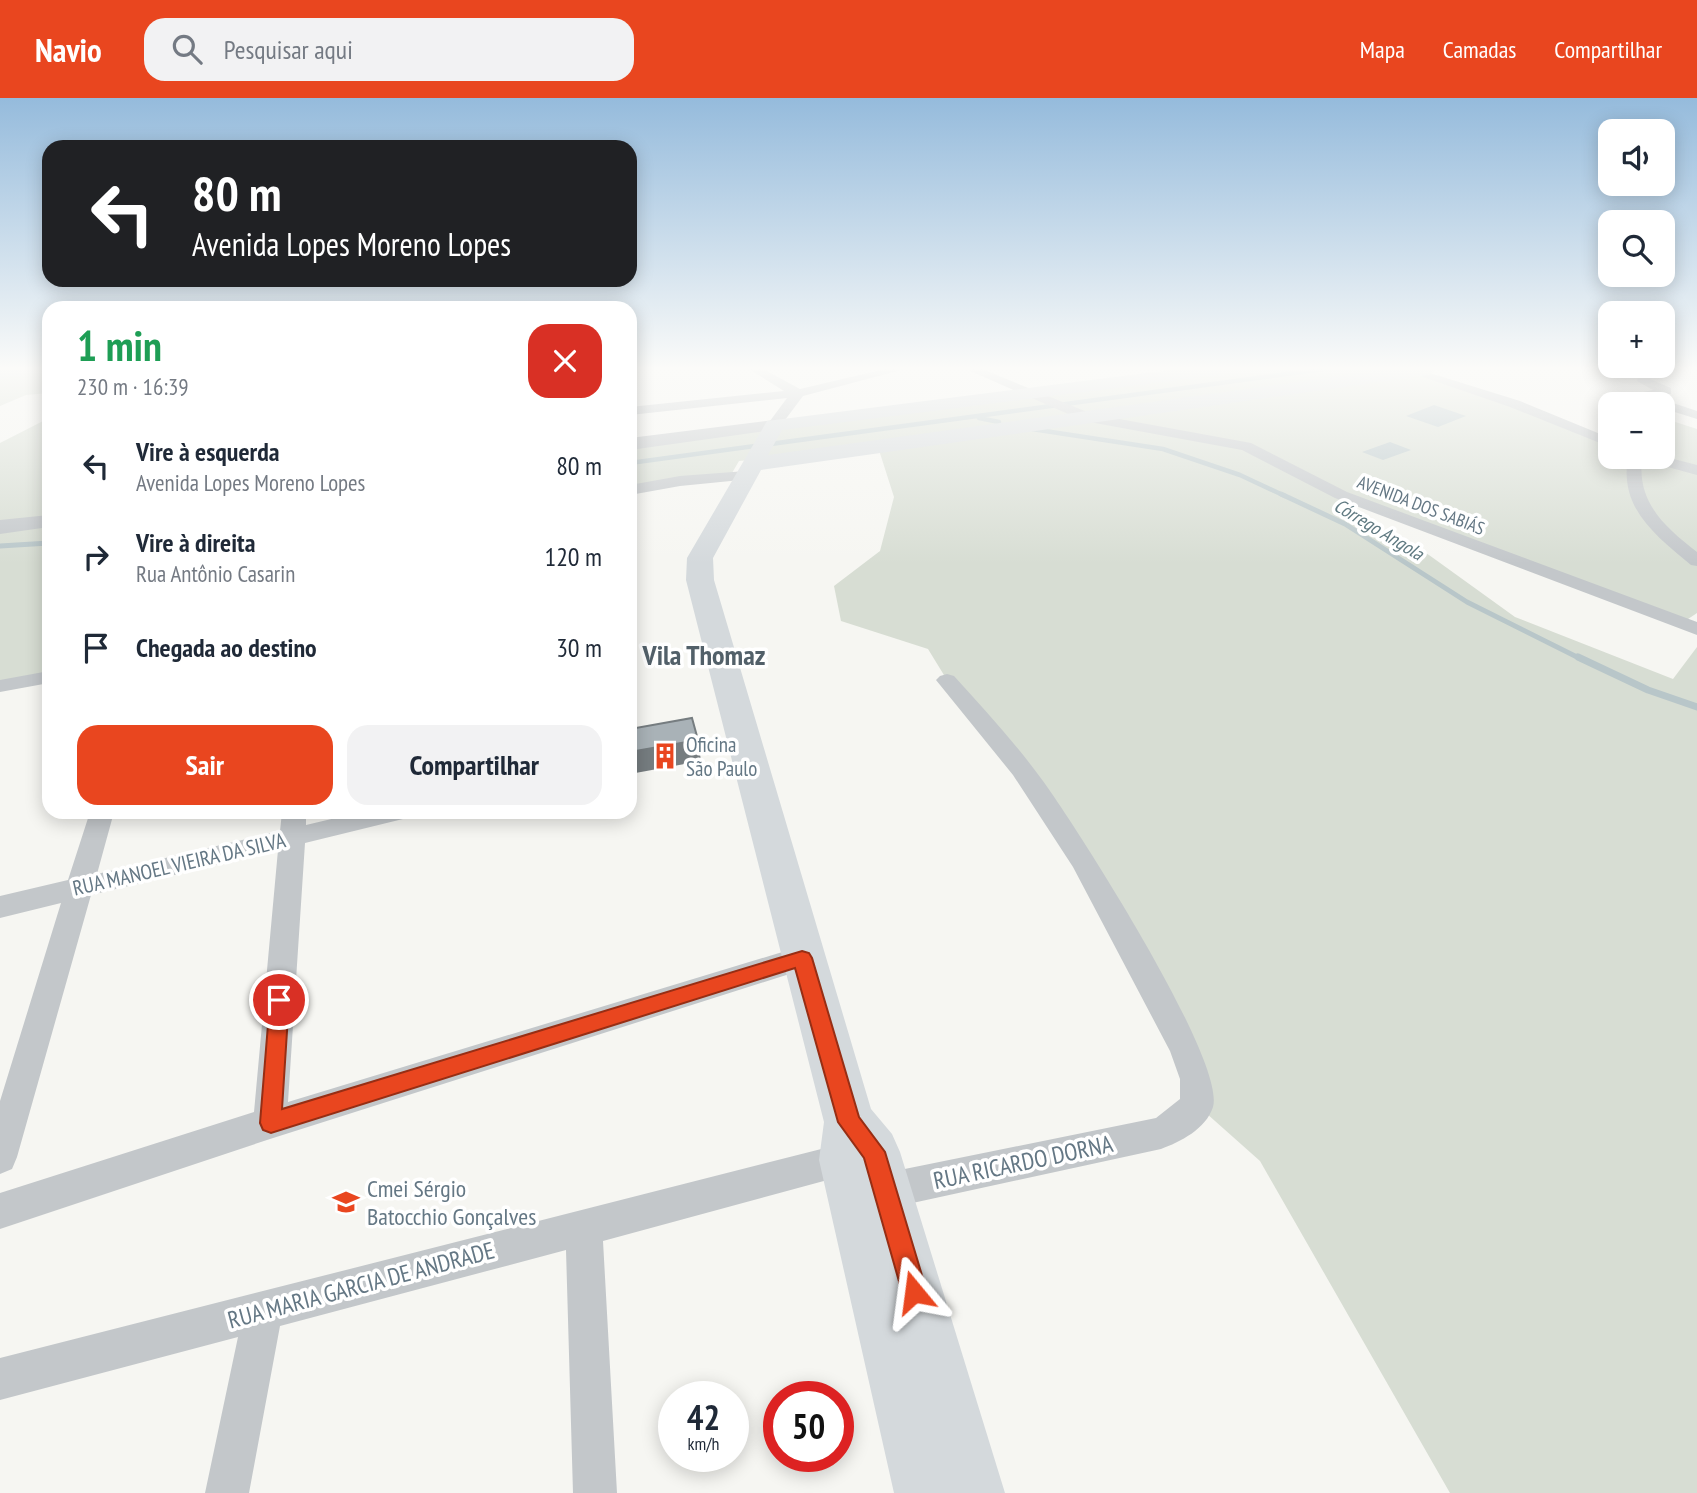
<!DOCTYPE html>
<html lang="pt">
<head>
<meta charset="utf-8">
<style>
  :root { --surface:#fff; --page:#f2f2f3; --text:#1f2937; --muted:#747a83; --accent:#e9461f }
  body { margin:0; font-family:"PT Sans Narrow",sans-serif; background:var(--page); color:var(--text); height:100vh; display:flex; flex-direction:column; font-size:26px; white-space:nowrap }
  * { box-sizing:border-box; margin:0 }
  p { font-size:23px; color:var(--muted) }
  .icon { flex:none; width:38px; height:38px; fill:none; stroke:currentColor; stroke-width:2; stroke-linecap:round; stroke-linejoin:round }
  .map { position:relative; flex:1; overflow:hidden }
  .sheet { position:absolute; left:42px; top:203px; width:595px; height:518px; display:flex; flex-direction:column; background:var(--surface); border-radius:21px; box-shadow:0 4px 18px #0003 }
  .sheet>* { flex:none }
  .banner { position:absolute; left:42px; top:42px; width:595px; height:147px; border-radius:21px; box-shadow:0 4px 18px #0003; background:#202124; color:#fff; overflow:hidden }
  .controls { position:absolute; left:1598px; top:21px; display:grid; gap:14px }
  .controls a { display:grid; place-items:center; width:77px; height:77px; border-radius:14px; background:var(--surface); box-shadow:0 4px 18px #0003; font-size:35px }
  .speed { position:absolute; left:658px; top:1283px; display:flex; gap:14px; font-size:35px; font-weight:700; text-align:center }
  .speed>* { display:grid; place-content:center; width:91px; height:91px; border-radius:50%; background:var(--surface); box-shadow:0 4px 18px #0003; line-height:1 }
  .speed small { font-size:18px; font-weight:400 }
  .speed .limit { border:10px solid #d22; background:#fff; color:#111 }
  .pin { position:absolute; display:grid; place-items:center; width:60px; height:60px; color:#fff; margin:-30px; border:4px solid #fff; border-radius:50%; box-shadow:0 2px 7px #0007 }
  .me { position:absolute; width:77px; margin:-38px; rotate:344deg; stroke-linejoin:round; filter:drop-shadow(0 0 5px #0008) }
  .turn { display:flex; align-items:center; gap:24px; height:147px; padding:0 35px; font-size:32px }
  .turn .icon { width:91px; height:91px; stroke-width:2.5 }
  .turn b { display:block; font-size:49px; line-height:60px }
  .round { display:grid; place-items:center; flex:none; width:74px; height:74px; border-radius:21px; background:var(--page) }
  .overview { display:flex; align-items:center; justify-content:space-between; height:119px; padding:0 35px }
  h1 { font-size:42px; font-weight:700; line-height:52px; color:#1e9e55 }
  .button { display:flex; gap:14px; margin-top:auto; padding:14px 35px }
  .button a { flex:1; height:80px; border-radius:21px; background:var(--accent); color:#fff; font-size:28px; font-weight:700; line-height:80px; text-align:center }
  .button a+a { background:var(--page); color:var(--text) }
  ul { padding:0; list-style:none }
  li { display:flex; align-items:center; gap:21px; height:91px; padding:0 35px }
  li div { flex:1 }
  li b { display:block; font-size:26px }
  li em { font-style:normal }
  header { display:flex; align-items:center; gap:42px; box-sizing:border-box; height:98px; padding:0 35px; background:var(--accent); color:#fff }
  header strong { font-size:33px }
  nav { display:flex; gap:38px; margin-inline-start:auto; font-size:24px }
  .search { width:490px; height:63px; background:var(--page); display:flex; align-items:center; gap:18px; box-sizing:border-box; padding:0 24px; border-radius:21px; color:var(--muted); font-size:26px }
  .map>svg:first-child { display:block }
</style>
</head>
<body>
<header>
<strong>Navio</strong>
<div class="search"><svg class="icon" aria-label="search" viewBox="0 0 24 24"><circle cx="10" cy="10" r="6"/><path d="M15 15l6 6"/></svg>Pesquisar aqui</div>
<nav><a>Mapa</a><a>Camadas</a><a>Compartilhar</a></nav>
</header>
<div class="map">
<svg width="1697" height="1395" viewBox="0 0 1697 1395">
  <rect width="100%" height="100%" fill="#f6f6f2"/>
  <path fill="#d7ddd3" d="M 0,271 L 49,271 L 49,295 L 26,297 L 0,308 Z
    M 1237,271 L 1413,271 L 785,359 L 739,363 L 732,375 L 630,390 L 630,347 Z
    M 1414,273 L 1610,345 L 1610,359 L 1662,359 L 1663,320 L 1697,331 L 1697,515 L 1682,525 L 1343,398 L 1370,424 L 1429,457 L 1515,519 L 1673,581 L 1697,549 L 1697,1395 L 1450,1395 L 1260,1063 L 1197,1007 L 1085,767 L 947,582 L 928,551 L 841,523 L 834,488 L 880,453 L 894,399 L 878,349 Z
    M 49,320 L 49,420 L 0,427 L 0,345 Z
    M 49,424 L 49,574 L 0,583 L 0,431 Z"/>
  <path fill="#b8c6c9" d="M 1434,307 L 1466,318 L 1438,329 L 1406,318 Z
    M 1390,344 L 1411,352 L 1383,362 L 1362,354 Z"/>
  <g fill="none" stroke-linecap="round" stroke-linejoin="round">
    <path stroke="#b8c6c9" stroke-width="4.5" d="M 979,320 L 999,324
      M 1032,331 L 1163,351 L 1240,377 L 1285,398
      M 630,365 L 1324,271"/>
    <path stroke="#b8c6c9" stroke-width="5" d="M 1281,396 L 1345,426 L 1467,504 L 1581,561
      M 0,448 L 49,445"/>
    <path stroke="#b8c6c9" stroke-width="7" d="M 1578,559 L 1648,592 L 1697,609"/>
    <path fill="#c3c7ca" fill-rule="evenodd" d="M 749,271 L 763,271 L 800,291 L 885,271 L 905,271 L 803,298 L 779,330 L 774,331 L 767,327 L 787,300 L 630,317 L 630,309 L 784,293 Z
      M 966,271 L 982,271 L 1092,316 L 1251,345 L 1347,394 L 1697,524 L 1697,537 L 1335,400 L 1242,352 L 1084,323 Z
      M 1400,271 L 1417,271 L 1520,303 L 1610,340 L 1610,349 L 1510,309 Z
      M 1640,271 L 1652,271 L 1650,281 L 1671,290 L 1671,296 L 1634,302 L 1634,296 L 1653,292 L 1637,283 Z
      M 1667,303 L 1697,313 L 1697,321 L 1662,310 L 1661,306 Z
      M 1662,358 L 1697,367 L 1697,377 L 1642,362 C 1637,405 1666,430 1697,454 L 1697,468 L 1691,467 C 1655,437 1619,410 1628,359 Z
      M 746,373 L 754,378 L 751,381 L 680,388 L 630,397 L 630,387 L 680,378 Z
      M 49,573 L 49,585 L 0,594 L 0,582 Z
      M 947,576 L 954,578 C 985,612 1016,646 1043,683 C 1077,730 1226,962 1213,1009 C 1206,1031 1180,1044 1161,1051 L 885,1111 L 872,1106 L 867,1093 L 872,1080 L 885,1075 L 1156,1020 L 1180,1001 L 1180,981 L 1170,953 L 1073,769 L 1013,677 L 936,582 L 940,578 Z
      M 90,714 L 114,714 L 97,776 L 280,733 L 282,714 L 306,714 L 306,727 L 361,714 L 410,714 L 407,720 L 305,745 L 288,1004 L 802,848 L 812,852 L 817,860 L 812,868 L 802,872 L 270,1041 L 0,1131 L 0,1095 L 254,1014 L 278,752 L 91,797 L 17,1059 L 12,1071 L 0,1076 L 0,1003 L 61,805 L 0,820 L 0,798 L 68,782 Z
      M 845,1045 L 857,1050 L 862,1062 L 857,1074 L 603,1143 L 617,1395 L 573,1395 L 566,1152 L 280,1228 L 249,1395 L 205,1395 L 238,1239 L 0,1302 L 0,1260 Z"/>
    <path fill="#c3c7ca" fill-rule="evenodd" d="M 774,322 L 780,323 L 783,327 L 780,331 L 630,352 L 630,340 Z
      M 49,417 L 49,429 L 0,436 L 0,422 Z"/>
    <path fill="#d4d9dc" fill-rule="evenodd" d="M 0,271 L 35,271 L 33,275 L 0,281 Z
      M 1178,271 L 1229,271 L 1220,277 L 782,332 L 768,357 L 1392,271 L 1438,271 L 1429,277 L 761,372 L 713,460 L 714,482 L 871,1011 L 892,1036 L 900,1054 L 1005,1395 L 894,1395 L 819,1062 L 824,1024 L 686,482 L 687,460 L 767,323 Z"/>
  </g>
  <path fill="#767d80" d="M 698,642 L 701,663 L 630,676 L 630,654 Z"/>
  <path fill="#a9b2b7" stroke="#767d80" stroke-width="2" d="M 692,620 L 698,642 L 630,654 L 630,631 Z"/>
  <linearGradient id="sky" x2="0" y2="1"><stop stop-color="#95bbdc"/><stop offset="0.58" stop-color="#fbfbf9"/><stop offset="1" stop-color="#fbfbf9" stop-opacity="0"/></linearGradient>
  <rect width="1697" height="466" fill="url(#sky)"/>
  <path fill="#e9461f" stroke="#972e14" stroke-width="2" d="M 802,853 L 809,855 L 812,860 L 859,1019 L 885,1054 L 927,1194 L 923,1203 L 914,1206 L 905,1203 L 902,1194 L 864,1060 L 838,1024 L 795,870 L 271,1035 L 263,1032 L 260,1025 L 270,902 L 273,897 L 279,894 L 286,897 L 289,902 L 282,1011 Z"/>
  <defs>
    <g id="building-bare" transform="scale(2.1)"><path d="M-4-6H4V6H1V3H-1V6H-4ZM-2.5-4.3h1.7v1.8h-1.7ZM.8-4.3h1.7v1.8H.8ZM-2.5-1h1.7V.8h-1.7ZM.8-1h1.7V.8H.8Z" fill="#e9461f" stroke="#fff" stroke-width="2.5" paint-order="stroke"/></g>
    <g id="school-bare" transform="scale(2.1)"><path d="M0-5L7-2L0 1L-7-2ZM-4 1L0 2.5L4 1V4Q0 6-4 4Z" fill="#e9461f" stroke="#fff" stroke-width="2.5" paint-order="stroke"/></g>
  </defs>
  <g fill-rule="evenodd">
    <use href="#building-bare" x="665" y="658"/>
    <use href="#school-bare" x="346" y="1104"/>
  </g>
  <g text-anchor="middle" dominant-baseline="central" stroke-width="7" stroke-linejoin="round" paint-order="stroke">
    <g font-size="18" fill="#647784" stroke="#fff">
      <text transform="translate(1421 407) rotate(21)">AVENIDA DOS SABIÁS</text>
    </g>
    <g font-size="19" font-style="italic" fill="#5f7981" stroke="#fff">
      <text transform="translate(1379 431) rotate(31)">Córrego Angola</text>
    </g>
    <g font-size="21" fill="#647784" stroke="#fff" text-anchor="start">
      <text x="686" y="646">Oficina<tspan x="686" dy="24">São Paulo</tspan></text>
    </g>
    <g font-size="21" fill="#647784" stroke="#fff">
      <text transform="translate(179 766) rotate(-13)">RUA MANOEL VIEIRA DA SILVA</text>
    </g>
    <g font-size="24" fill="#647784" stroke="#fff">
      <text transform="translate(1023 1064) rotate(-12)">RUA RICARDO DORNA</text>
      <text transform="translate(361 1187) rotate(-15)">RUA MARIA GARCIA DE ANDRADE</text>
    </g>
    <g font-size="24" fill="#647784" stroke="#fff" text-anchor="start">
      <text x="367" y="1090">Cmei Sérgio<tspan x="367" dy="28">Batocchio Gonçalves</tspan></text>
    </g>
    <g font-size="28" font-weight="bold" fill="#526069" stroke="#fff">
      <text x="704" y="556">Vila Thomaz</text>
    </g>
  </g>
</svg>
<div class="controls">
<a><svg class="icon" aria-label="sound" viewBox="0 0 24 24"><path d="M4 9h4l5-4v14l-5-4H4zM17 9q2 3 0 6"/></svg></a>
<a><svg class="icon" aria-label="search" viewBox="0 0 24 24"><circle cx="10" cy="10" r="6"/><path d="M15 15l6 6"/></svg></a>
<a>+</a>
<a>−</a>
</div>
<div class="speed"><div>42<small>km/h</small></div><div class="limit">50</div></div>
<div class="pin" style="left:279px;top:902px;background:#d93025"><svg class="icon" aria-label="arrive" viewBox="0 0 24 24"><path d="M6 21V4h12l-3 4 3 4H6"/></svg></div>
<svg class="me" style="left:914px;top:1194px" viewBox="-20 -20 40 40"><path d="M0-17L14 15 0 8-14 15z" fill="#e9461f" stroke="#fff" stroke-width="4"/></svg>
<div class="banner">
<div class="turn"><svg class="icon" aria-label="left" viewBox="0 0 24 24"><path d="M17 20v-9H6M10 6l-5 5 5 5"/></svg><div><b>80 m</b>Avenida Lopes Moreno Lopes</div></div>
</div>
<section class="sheet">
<div class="overview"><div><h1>1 min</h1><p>230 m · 16:39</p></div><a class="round" style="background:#d93025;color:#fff"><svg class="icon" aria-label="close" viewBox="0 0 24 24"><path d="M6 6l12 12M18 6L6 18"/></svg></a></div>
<ul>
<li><svg class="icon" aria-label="left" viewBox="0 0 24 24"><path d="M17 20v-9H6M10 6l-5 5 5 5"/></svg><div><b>Vire à esquerda</b><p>Avenida Lopes Moreno Lopes</p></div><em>80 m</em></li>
<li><svg class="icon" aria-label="right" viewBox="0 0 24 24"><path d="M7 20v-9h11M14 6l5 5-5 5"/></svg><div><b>Vire à direita</b><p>Rua Antônio Casarin</p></div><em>120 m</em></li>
<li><svg class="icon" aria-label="arrive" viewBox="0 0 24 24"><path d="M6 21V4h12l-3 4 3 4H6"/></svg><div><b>Chegada ao destino</b></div><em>30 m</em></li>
</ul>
<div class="button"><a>Sair</a><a>Compartilhar</a></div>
</section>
</div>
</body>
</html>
